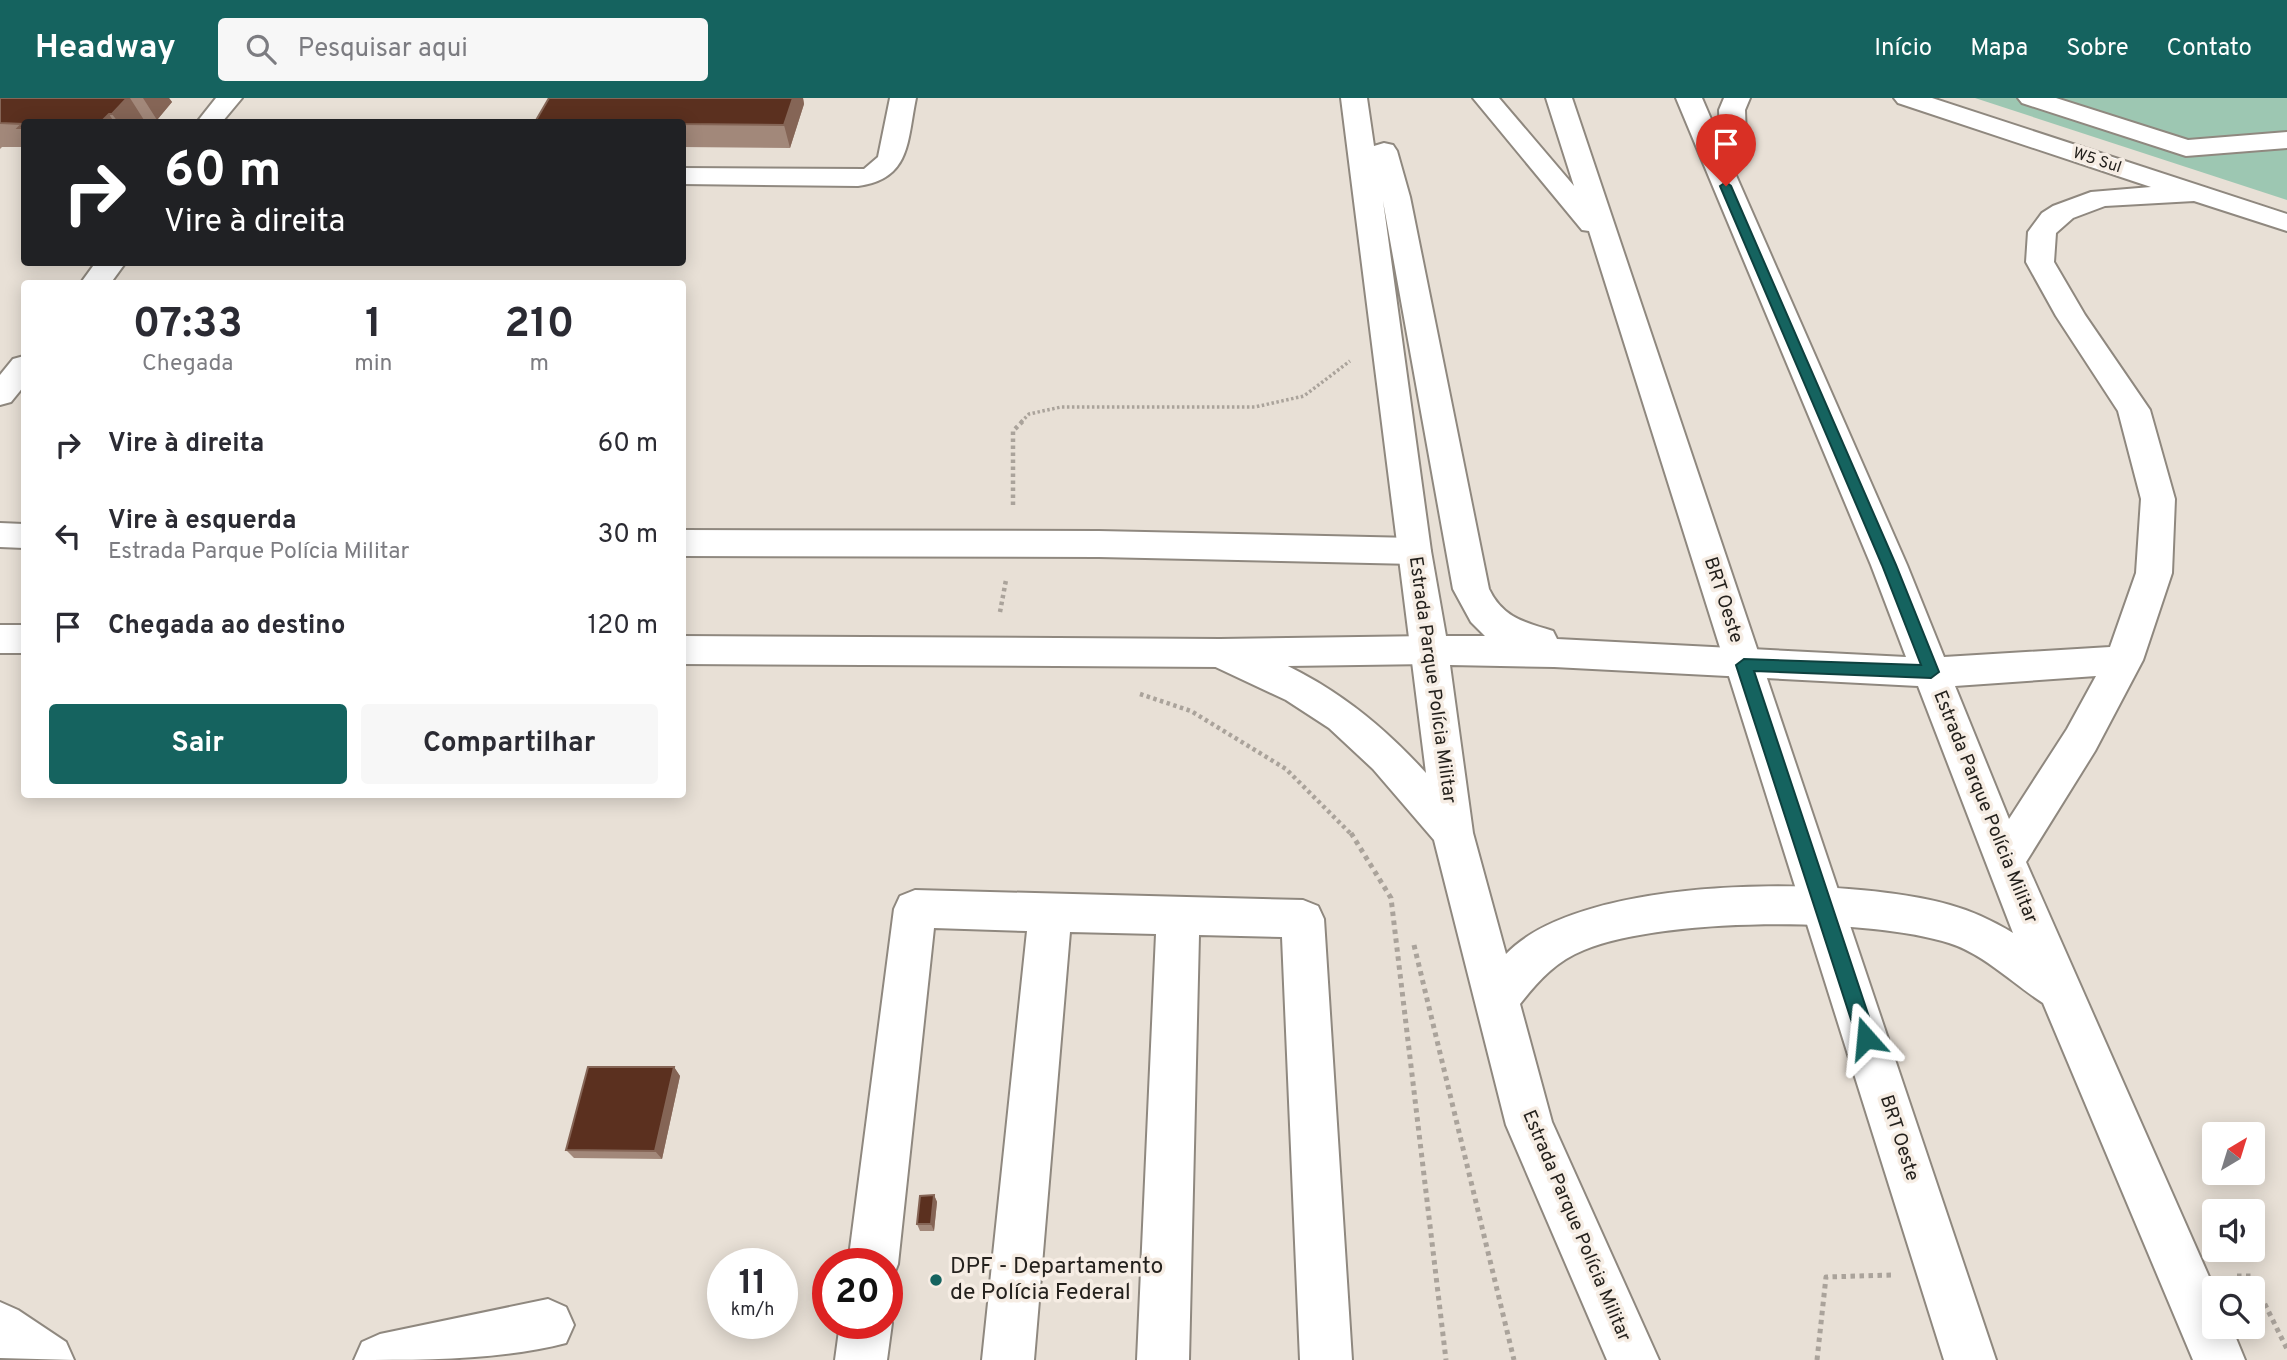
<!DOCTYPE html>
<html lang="pt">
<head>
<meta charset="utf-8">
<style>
  :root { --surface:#fff; --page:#f7f7f7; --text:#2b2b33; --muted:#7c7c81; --accent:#15635f }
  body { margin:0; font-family:Overpass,sans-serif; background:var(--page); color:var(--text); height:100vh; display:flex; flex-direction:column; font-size:26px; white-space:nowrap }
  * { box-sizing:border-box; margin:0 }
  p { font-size:23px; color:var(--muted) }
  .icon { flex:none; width:38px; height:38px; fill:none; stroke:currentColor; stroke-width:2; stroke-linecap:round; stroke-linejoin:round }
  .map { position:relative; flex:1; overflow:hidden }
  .drawer { position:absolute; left:21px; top:182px; width:665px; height:518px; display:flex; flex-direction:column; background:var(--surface); border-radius:7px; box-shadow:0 4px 18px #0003 }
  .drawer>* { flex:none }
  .banner { position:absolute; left:21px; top:21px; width:665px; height:147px; border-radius:7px; box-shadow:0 4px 18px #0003; background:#202124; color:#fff; overflow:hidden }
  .needle { width:46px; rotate:38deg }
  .tools { position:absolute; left:2202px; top:1024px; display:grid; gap:14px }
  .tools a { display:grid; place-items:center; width:63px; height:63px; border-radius:7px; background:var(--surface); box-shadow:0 4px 18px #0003; font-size:35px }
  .speed { position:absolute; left:707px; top:1150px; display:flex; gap:14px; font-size:35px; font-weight:700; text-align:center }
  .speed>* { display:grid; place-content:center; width:91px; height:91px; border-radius:50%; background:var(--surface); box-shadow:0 4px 18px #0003; line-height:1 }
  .speed small { font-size:18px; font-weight:400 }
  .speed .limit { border:10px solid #d22; background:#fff; color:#111 }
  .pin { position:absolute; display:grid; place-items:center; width:60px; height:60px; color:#fff; margin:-72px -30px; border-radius:50% 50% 50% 0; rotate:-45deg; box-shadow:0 0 7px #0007 }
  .pin .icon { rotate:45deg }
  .me { position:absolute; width:77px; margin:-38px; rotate:342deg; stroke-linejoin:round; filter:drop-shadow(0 0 5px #0008) }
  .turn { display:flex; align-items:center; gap:24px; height:147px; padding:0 28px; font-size:32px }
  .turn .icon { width:91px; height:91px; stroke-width:2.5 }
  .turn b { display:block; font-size:49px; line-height:60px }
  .eta { display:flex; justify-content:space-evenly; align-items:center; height:119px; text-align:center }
  .eta b { font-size:42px; font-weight:700; line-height:49px }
  .cta { display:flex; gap:14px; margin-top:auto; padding:14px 28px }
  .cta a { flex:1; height:80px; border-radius:7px; background:var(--accent); color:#fff; font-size:28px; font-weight:700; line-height:80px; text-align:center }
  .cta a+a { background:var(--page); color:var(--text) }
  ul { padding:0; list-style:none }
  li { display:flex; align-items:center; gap:21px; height:91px; padding:0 28px }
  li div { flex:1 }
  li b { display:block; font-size:26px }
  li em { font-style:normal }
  header { display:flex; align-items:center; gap:42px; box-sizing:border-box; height:98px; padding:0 35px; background:var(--accent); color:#fff }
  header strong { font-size:33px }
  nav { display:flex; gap:38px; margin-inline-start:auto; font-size:24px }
  .search { width:490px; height:63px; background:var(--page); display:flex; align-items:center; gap:18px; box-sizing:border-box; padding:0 24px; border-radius:7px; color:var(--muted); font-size:26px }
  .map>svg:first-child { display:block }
</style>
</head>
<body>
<header>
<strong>Headway</strong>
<div class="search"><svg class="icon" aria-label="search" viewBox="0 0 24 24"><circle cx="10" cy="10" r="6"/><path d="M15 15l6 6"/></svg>Pesquisar aqui</div>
<nav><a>Início</a><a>Mapa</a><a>Sobre</a><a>Contato</a></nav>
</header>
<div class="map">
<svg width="2287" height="1262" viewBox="0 0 2287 1262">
  <rect width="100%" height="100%" fill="#e8e0d6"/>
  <path fill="#9dc7b2" d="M 1975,0 L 2287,0 L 2287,102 Z"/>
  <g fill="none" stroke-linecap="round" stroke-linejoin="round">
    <g stroke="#8f887f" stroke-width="4">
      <path id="minor" d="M 216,0 L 242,0 L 222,24 L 197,24 Z
        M 890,0 L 916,0 C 907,43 911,81 858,88 L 682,86 L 682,70 L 864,71 L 878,59 Z
        M 1473,0 L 1499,0 L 1574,88 L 1546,0 L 1572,0 L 1996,1262 L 1944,1262 L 1589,133 L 1582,132 Z
        M 2018,0 L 2056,0 L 2188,42 L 2287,34 L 2287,50 L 2186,58 L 2022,5 Z
        M 96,164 L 126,164 L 110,186 L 80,186 Z
        M 24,258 L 24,288 L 11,304 L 0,307 L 0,277 L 13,261 Z
        M 0,425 L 24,426 L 24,450 L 0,449 Z
        M 682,432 L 1099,433 L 1414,440 L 1426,444 L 1431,453 L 1426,462 L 1414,466 L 1099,459 L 682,458 Z
        M 0,527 L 24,527 L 24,555 L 0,555 Z
        M 682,538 L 1220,541 L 1430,538 L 1443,542 L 1448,552 L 1443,562 L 1430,566 L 1220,569 L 682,566 Z
        M 915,792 L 1303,802 L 1318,808 L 1324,821 L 1352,1262 L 1300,1262 L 1282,839 L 1199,837 L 1189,1262 L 1137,1262 L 1156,836 L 1070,834 L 1034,1262 L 982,1262 L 1027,833 L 934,830 L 898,1166 L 891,1184 L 887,1185 L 887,1166 L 848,1166 L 894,811 L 900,798 Z
        M 548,1201 L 566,1209 L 574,1227 L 566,1245 C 501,1262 424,1262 354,1262 L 362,1244 L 380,1236 Z
        M 0,1204 L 18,1212 L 66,1244 L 74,1262 L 0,1260 Z
        M 887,1215 L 892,1225 L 887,1262 L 835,1262 L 840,1225 L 887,1225 Z"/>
    </g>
    <g stroke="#8f887f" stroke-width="4">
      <path id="major" d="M 1341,0 L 1367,0 L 1374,48 L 1384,45 L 1393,47 L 1397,53 L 1410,99 L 1489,491 C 1503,520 1524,524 1553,533 L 1557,541 L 1906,559 L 1871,467 L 1676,0 L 1702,0 L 1720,42 L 1719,12 L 1724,0 L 1750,0 L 1745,12 L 1746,42 L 1731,66 L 1907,467 L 1944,559 L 2110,549 L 2136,475 L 2141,401 L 2118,313 L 2056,218 L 2026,164 L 2028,134 L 2042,115 L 2053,108 L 2091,94 L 2151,89 L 1898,5 L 1894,0 L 1932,0 L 2287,116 L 2287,133 L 2194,103 L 2105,108 L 2073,120 L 2056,135 L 2054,164 L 2085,217 L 2150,312 L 2175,401 L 2172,475 L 2143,562 L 2095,653 L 2026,764 L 2214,1190 L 2214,1228 L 2231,1228 L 2245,1262 L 2193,1262 L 2043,905 C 2012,885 1984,856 1949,845 C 1866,819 1664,819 1584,852 C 1556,863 1538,883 1520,906 L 1552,1024 L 1659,1262 L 1607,1262 L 1506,1027 L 1434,742 L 1373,671 L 1329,630 L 1286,602 L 1207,565 L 1202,555 L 1207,545 L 1220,541 C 1305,568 1366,609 1426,675 ZM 1383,103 L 1453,491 L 1471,524 L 1485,538 L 1446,538 L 1431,453 ZM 1450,567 L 1554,569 L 1918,588 L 2013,835 C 1993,823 1972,813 1950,807 C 1848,778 1583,775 1506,856 L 1473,735 ZM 2096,578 L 2067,631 L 2009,721 L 1955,588 Z"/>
    </g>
    <path stroke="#aaa39b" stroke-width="3.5" stroke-dasharray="2.5 2.5" stroke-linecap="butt" d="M 1021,324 L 1029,316 L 1061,309 L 1255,309 L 1304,298 L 1350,263"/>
    <path stroke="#aaa39b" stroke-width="4.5" stroke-dasharray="3.5 3.5" stroke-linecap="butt" d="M 1013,407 L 1013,333 L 1023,323
      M 1000,514 L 1006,482
      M 1140,596 L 1191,613 L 1286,671 L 1352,737"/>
    <path stroke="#aaa39b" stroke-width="5" stroke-dasharray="4.5 4.5" stroke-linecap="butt" d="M 1351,735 L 1391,800 L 1446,1262
      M 1414,847 L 1514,1262
      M 2237,1178 L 2251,1178 L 2287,1251
      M 1817,1262 L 1826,1179 L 1892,1177"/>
    <use href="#minor" fill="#fff" fill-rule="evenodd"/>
    <use href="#major" fill="#fff" fill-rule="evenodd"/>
  </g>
  <path fill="#a2887a" d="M 0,0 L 169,0 L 172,4 L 157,22 L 144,22 L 141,24 L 24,24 L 24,49 L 2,49 L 0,51 Z
    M 549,0 L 803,0 L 804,6 L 790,50 L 682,49 L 682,24 Z
    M 674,969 L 680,978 L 662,1061 L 574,1060 L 566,1052 Z
    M 934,1097 L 937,1104 L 934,1133 L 920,1133 L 917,1126 Z"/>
  <path fill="#856556" d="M 127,0 L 130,0 L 144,22 L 141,24 L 118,24 L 112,16 Z
    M 143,0 L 169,0 L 172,4 L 157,22 Z
    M 793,0 L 803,0 L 804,6 L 790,50 L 784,27 Z
    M 109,16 L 114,24 L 101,24 Z
    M 674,969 L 680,978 L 662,1061 L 655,1053 Z
    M 934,1097 L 937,1104 L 934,1133 L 931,1126 Z"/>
  <path fill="#5b301f" stroke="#856556" stroke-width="2" d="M 0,0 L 127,0 L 112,16 L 109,16 L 101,24 L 24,24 L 24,30 L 18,30 L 22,26 L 0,25 Z
    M 549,0 L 793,0 L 784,27 L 682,26 L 682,24 L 535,24 Z
    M 588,969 L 674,969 L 655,1053 L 566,1052 Z
    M 934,1097 L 931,1126 L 917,1126 L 920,1098 Z"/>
  <path fill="#15635f" stroke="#0e403e" stroke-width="2" d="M 1726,84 L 1731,88 L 1896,467 L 1939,574 L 1931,580 L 1754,573 L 1876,940 L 1873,947 L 1866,949 L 1860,947 L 1857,940 L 1736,567 L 1744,561 L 1921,567 L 1882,467 L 1720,88 Z"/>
  <circle fill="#15635f" stroke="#f6ede4" stroke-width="2.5" cx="936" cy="1182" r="7"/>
  <g text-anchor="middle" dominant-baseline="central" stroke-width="7" stroke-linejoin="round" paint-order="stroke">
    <g font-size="16" fill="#24211d" stroke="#f6ede4">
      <text transform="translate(2097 63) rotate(18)">W5 Sul</text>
    </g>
    <g font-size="19" fill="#24211d" stroke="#f6ede4">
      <text transform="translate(1723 502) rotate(72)">BRT Oeste</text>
      <text transform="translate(1432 582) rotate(82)">Estrada Parque Polícia Militar</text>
      <text transform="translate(1985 709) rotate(68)">Estrada Parque Polícia Militar</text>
      <text transform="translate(1899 1040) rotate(72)">BRT Oeste</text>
      <text transform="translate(1576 1128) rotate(67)">Estrada Parque Polícia Militar</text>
    </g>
    <g font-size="23" fill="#24211d" stroke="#f6ede4" text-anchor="start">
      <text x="950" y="1169">DPF - Departamento<tspan x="950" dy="26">de Polícia Federal</tspan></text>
    </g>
  </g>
</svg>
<div class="tools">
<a><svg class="needle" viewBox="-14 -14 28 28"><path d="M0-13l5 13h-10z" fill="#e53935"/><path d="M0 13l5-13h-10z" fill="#7c7c81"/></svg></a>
<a><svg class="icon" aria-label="sound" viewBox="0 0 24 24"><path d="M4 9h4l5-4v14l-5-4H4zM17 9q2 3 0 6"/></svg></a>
<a><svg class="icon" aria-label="search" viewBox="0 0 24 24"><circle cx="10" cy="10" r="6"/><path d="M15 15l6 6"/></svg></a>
</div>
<div class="speed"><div>11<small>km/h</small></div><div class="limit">20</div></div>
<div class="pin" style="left:1726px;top:88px;background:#d93025"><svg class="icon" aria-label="arrive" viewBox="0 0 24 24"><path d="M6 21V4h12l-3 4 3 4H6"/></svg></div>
<svg class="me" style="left:1866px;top:940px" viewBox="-20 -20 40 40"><path d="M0-17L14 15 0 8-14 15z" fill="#15635f" stroke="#fff" stroke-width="4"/></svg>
<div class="banner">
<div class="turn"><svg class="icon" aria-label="right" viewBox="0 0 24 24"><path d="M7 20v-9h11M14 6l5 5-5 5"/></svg><div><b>60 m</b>Vire à direita</div></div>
</div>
<section class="drawer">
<div class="eta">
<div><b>07:33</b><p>Chegada</p></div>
<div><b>1</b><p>min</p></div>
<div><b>210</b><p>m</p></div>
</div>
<ul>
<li><svg class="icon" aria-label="right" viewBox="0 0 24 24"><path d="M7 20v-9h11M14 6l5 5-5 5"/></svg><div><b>Vire à direita</b></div><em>60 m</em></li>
<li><svg class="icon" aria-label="left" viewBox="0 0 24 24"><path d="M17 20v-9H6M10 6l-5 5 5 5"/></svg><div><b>Vire à esquerda</b><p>Estrada Parque Polícia Militar</p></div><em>30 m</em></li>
<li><svg class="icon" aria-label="arrive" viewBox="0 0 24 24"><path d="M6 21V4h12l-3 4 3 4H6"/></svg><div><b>Chegada ao destino</b></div><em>120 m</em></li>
</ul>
<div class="cta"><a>Sair</a><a>Compartilhar</a></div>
</section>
</div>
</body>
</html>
